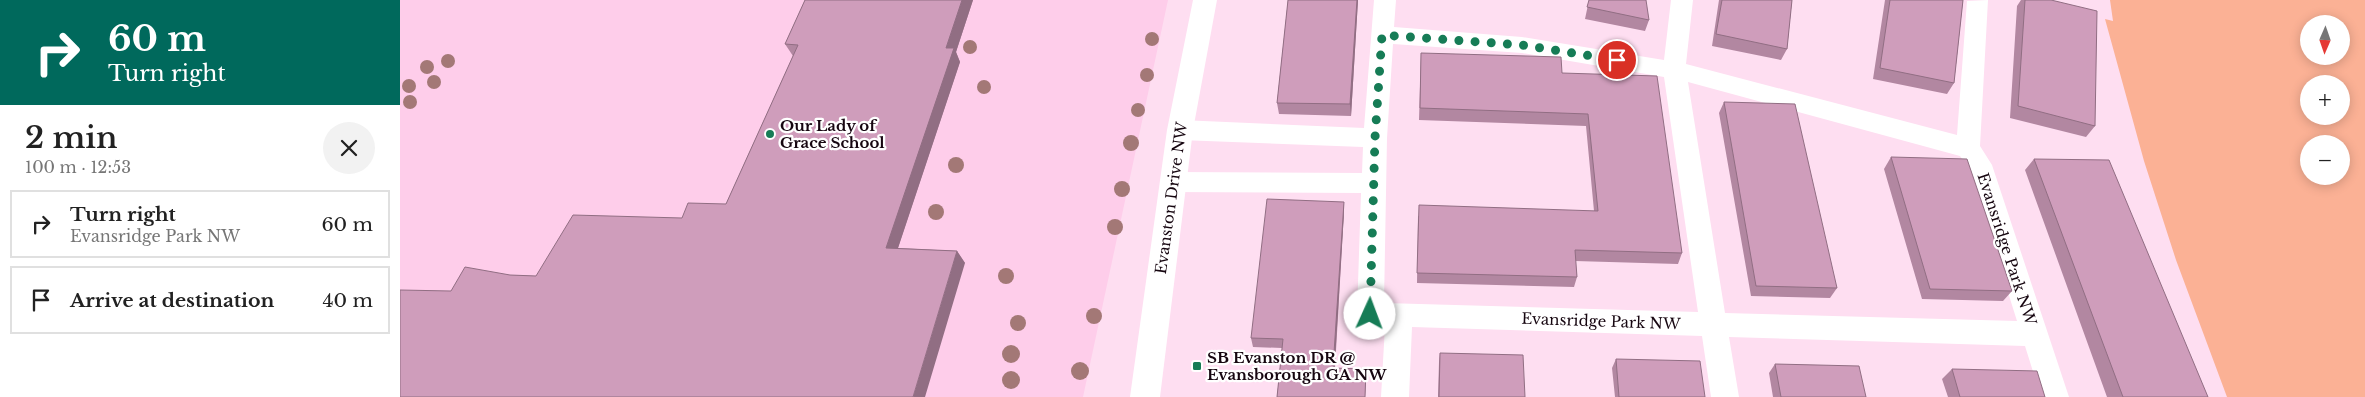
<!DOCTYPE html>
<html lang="en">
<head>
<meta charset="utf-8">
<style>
  :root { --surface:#fff; --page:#f2f2f2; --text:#222; --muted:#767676; --line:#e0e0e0 }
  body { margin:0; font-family:"Libre Baskerville",serif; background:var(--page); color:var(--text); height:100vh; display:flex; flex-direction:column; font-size:19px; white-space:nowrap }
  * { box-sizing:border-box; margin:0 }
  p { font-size:16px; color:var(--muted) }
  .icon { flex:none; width:28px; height:28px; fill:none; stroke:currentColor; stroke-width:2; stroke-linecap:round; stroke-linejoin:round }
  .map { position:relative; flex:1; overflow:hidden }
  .details { display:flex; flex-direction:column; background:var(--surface); width:400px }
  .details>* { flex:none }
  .hud { background:#00695c; color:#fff; overflow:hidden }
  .needle { width:32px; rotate:182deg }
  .fabs { position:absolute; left:1900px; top:15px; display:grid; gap:10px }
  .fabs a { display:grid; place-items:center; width:50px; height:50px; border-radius:50%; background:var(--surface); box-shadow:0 2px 12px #0003; font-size:25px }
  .pin { position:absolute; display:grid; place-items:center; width:42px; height:42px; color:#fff; margin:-21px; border:2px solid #fff; border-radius:50%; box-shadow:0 1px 5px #0007 }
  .me { position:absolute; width:55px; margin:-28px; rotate:2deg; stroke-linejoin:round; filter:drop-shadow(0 0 4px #0008) }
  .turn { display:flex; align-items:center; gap:18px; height:105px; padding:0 25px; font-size:22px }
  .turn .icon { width:65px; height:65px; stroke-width:2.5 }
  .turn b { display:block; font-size:35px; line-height:42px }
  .round { display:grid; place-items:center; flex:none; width:52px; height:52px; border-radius:26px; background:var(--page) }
  .overview { display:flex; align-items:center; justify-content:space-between; height:85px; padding:0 25px }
  h1 { font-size:30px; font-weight:600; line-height:38px }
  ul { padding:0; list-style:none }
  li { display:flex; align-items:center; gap:15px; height:68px; margin:0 10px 8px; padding:0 15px; border:2px solid var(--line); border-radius:0px }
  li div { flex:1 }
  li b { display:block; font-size:19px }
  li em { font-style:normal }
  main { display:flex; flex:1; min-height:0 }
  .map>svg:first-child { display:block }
</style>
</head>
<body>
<main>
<section class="details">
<div class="hud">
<div class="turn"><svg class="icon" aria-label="right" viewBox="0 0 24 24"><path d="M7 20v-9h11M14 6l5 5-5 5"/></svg><div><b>60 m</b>Turn right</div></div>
</div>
<div class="overview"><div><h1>2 min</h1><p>100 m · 12:53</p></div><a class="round"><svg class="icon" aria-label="close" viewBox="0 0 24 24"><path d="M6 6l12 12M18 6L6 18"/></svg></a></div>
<ul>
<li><svg class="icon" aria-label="right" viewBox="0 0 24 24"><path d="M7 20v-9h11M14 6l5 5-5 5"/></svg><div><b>Turn right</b><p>Evansridge Park NW</p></div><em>60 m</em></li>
<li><svg class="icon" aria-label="arrive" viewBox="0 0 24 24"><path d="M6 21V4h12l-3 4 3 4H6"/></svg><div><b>Arrive at destination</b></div><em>40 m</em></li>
</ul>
</section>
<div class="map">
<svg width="1965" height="397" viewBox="0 0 1965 397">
  <rect width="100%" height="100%" fill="#fedef1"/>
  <path fill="#fecdea" d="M 0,0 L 768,0 L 683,397 L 0,397 Z"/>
  <path fill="#fbb195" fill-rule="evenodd" d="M 1710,0 L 1965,0 L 1965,397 L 1827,397 L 1776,260 L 1744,161 L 1705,19 L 1713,21 ZM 1909,24 L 1941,24 L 1941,56 L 1909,56 ZM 1909,84 L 1941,84 L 1941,116 L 1909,116 ZM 1909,144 L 1941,144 L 1941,176 L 1909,176 Z"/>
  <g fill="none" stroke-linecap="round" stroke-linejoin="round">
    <path fill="#fff" fill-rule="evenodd" d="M 974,0 L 996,0 L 994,27 L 1122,37 L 1264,60 L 1271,0 L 1293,0 L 1286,64 L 1557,135 L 1567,1 L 1588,0 L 1580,146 L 1592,165 L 1669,397 L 1641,397 L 1625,346 L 1329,337 L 1339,397 L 1311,397 L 1302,336 L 1012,327 L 1009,397 L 981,397 L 985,326 L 970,326 L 961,322 L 957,314 L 961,193 L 772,192 L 763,189 L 760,182 L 763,175 L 772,172 L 962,173 L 963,147 L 780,140 L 772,137 L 768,130 L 772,123 L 780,120 L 964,128 ZM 993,44 L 1122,53 L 1264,77 L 1298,312 L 984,303 L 987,138 ZM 1288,82 L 1560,156 L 1569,168 L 1617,321 L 1325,313 Z"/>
    <path fill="#fff" fill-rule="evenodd" d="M 793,0 L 817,0 L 793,130 L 760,397 L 730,397 L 767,130 Z"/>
  </g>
  <g fill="#a37876">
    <circle cx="752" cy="39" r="7"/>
    <circle cx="570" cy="47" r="7"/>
    <circle cx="48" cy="61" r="7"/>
    <circle cx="27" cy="67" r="7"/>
    <circle cx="747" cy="75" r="7"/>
    <circle cx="34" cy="82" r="7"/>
    <circle cx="9" cy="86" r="7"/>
    <circle cx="584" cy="87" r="7"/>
    <circle cx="10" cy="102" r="7"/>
    <circle cx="738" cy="110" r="7"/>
    <circle cx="731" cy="143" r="8"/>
    <circle cx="556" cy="165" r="8"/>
    <circle cx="722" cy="189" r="8"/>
    <circle cx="536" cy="212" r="8"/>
    <circle cx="715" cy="227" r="8"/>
    <circle cx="606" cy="276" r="8"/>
    <circle cx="694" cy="316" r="8"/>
    <circle cx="618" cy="323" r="8"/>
    <circle cx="611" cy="354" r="9"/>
    <circle cx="680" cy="371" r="9"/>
    <circle cx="611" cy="380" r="9"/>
  </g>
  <path fill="#b287a1" d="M 405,0 L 573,0 L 556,52 L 560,62 L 498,248 L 557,251 L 565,263 L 51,291 L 110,275 L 136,276 L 282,218 L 326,204 L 393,56 L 385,44 Z
    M 888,0 L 958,0 L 951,116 L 879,114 L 877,103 Z
    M 1189,0 L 1249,20 L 1245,31 L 1185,19 Z
    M 1319,0 L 1392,0 L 1387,49 L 1381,60 L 1312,46 Z
    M 1485,0 L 1563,0 L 1554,83 L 1547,94 L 1473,79 Z
    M 1621,0 L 1651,0 L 1695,126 L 1686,137 L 1610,118 L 1617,6 Z
    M 1021,53 L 1162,73 L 1282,253 L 1278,264 L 1175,261 L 1177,277 L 1174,287 L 1017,283 L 1018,216 L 1194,211 L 1186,126 L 1019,120 Z
    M 1324,102 L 1437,288 L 1430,298 L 1351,296 L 1319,113 Z
    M 1491,157 L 1612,291 L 1603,301 L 1522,299 L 1484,169 Z
    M 1634,159 L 1808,397 L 1707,397 L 1625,170 Z
    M 944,202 L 944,212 L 935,368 L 966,378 L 965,397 L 877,397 L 882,348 L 853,347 L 851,338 Z
    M 1040,353 L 1125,397 L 1038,397 L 1039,362 Z
    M 1216,359 L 1305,397 L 1215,397 L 1212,368 Z
    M 1375,364 L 1466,397 L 1373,397 L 1369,373 Z
    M 1552,369 L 1645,397 L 1548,397 L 1542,379 Z"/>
  <path fill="#916e83" d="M 562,0 L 573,0 L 556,52 L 560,62 L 494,260 L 486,248 L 546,48 Z
    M 957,0 L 958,0 L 951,116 L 950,104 Z
    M 944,202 L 944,212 L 934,377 L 933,368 Z
    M 557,251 L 565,263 L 525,397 L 513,397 Z"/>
  <path fill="#cf9dbb" stroke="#916e83" d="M 405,0 L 562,0 L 546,48 L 554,48 L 486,248 L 557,251 L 513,397 L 0,397 L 0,290 L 51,291 L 65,267 L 110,275 L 136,276 L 173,215 L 282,218 L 288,203 L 326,204 L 398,45 L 385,44 Z
    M 888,0 L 957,0 L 950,104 L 877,103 Z
    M 1189,0 L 1246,0 L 1249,20 L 1187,7 Z
    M 1322,0 L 1392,0 L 1387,49 L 1316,34 Z
    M 1490,0 L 1563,0 L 1554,83 L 1480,68 Z
    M 1625,0 L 1651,0 L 1697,11 L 1695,126 L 1618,106 Z
    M 1021,53 L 1161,57 L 1162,73 L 1257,76 L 1282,253 L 1175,250 L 1177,277 L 1017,273 L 1019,205 L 1198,211 L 1188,114 L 1020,108 Z
    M 1324,102 L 1395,104 L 1437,288 L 1356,286 Z
    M 1491,157 L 1567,159 L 1612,291 L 1530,289 Z
    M 1634,159 L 1709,160 L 1808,397 L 1723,397 Z
    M 867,199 L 944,202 L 933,368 L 966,369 L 965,397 L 877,397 L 883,339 L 851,338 Z
    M 1040,353 L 1123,355 L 1125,397 L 1039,397 Z
    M 1216,359 L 1300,361 L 1305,397 L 1219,397 Z
    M 1375,364 L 1459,366 L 1466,397 L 1381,397 Z
    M 1552,369 L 1637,371 L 1645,397 L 1560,397 Z"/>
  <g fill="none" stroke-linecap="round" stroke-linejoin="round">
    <path stroke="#167c56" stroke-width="9" stroke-dasharray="0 16.2" d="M 970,314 L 975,138 L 982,35 L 1122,45 L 1217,60"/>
  </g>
  <g fill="#167c56" stroke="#fff" stroke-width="2">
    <circle cx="370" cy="134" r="5"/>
    <rect x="792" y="361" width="10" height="10" rx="2.5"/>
  </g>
  <g text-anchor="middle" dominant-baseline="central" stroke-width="4.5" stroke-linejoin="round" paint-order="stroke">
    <g font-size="15" font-weight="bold" fill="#160610" stroke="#fff" text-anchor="start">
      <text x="380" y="125">Our Lady of<tspan x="380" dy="17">Grace School</tspan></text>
      <text x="807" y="357">SB Evanston DR @<tspan x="807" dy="17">Evansborough GA NW</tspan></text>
    </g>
    <g font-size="15" fill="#160610" stroke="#fff">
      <text transform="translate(771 198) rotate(-82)">Evanston Drive NW</text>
      <text transform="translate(1607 249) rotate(72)">Evansridge Park NW</text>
      <text transform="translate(1201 321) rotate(2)">Evansridge Park NW</text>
    </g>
  </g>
</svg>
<div class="fabs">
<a><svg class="needle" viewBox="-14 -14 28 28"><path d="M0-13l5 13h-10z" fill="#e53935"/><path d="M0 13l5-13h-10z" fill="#767676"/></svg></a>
<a>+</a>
<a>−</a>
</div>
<div class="pin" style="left:1217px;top:60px;background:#d93025"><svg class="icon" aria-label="arrive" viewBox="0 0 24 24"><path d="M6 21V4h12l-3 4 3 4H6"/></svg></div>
<svg class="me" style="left:970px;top:314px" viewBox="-20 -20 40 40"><circle r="19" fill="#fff"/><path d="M0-13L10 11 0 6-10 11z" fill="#167c56"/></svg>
</div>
</main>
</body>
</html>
